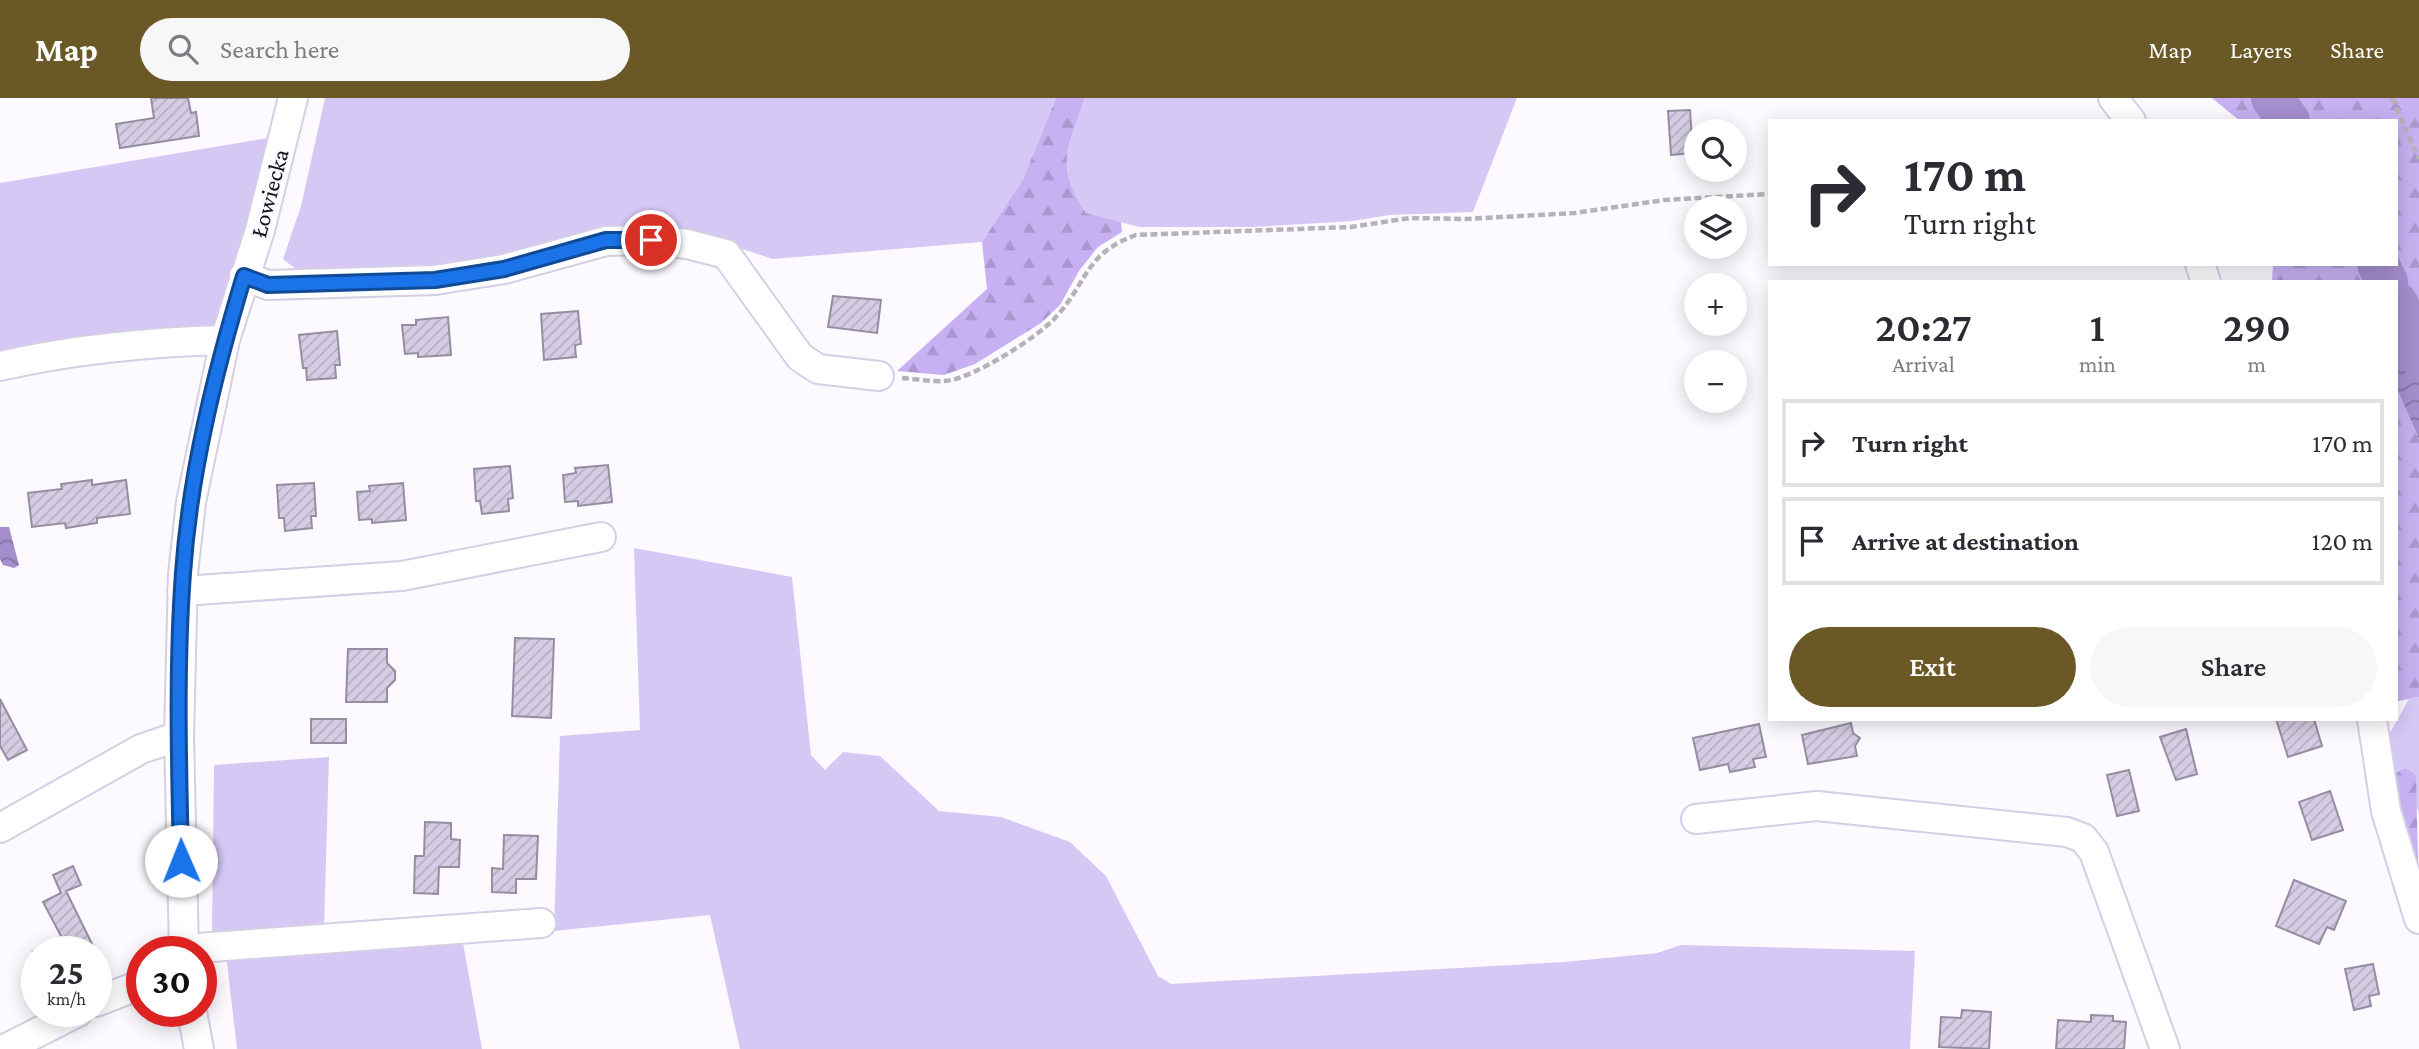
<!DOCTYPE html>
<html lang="en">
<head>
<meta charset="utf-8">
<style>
  :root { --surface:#fff; --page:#f7f7f7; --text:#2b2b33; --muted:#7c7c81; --line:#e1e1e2; --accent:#6a5826 }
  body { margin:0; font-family:"Crimson Pro",serif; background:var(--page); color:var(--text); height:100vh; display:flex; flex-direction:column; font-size:26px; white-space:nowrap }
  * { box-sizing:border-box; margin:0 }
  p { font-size:23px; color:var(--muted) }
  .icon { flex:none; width:38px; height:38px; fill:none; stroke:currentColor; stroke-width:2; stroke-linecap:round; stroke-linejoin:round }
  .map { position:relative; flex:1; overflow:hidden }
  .panel { position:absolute; left:1768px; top:182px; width:630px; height:441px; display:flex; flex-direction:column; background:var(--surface); border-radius:0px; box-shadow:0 4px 18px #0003 }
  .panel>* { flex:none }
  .hud { position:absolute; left:1768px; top:21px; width:630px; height:147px; border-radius:0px; box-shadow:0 4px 18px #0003; background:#fff; color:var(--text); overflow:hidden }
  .tools { position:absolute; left:1684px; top:21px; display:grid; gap:14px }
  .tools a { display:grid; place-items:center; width:63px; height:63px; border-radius:50%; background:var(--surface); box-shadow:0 4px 18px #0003; font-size:35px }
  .speed { position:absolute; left:21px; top:838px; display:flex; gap:14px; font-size:35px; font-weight:700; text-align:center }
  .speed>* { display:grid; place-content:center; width:91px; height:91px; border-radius:50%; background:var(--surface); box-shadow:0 4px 18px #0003; line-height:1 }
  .speed small { font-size:18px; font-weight:400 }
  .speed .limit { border:10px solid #d22; background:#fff; color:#111 }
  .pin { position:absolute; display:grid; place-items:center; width:60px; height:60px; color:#fff; margin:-30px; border:4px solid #fff; border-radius:50%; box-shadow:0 2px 7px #0007 }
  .me { position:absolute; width:77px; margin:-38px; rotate:359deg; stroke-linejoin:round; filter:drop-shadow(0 0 5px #0008) }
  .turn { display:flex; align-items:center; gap:24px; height:147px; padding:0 21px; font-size:32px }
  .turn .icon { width:91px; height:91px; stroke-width:2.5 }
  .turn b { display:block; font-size:49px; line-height:60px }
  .eta { display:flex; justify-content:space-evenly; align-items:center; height:119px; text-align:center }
  .eta b { font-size:42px; font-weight:600; line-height:49px }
  .button { display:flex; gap:14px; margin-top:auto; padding:14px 21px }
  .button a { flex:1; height:80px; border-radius:42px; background:var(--accent); color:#fff; font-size:28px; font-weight:600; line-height:80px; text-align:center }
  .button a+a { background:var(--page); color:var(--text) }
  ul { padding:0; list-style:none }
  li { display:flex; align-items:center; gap:21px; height:88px; margin:0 14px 10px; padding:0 7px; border:4px solid var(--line); border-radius:0px }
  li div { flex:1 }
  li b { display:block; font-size:26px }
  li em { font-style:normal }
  header { display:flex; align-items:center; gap:42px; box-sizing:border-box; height:98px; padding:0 35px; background:var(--accent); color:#fff }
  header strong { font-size:33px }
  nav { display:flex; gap:38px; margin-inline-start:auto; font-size:24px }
  .search { width:490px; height:63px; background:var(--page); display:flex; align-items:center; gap:18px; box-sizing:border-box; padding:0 24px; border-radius:38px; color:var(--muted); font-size:26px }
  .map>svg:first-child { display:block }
</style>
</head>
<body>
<header>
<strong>Map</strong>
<div class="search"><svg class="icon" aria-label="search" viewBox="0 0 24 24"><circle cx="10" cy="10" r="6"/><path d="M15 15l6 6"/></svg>Search here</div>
<nav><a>Map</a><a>Layers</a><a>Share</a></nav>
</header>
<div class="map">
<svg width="2419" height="951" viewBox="0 0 2419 951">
  <defs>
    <pattern id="forest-firs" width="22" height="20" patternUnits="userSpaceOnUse" patternTransform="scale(1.75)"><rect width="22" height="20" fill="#c7b1f2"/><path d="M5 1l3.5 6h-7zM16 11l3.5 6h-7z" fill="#aa97cf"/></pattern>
    <pattern id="water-waves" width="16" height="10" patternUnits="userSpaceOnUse" patternTransform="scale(1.75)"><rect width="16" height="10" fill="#a48ecd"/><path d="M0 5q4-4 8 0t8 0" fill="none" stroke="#8473a6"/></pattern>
    <pattern id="building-hatch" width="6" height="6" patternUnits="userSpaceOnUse" patternTransform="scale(1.75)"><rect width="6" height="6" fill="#d4cde3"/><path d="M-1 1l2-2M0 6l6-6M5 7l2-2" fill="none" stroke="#b5afc2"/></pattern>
  </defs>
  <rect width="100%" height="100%" fill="#fcfaff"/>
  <path fill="#d6c8f5" d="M 325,0 L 1056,0 L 1023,81 L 982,144 L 773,161 L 730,147 L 672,134 L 497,166 L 306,179 L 283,161 L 301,108 Z
    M 1085,0 L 1517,0 L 1473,114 L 1390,117 L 1352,123 L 1255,129 L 1139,129 L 1086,115 C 1054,66 1068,51 1085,0 Z
    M 274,39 L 217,233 L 0,262 L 0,85 Z
    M 634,450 L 792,479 L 811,657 L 825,672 L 843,654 L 880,658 L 939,713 L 1001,719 L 1070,744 L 1106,778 L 1158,878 L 1171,886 L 1564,864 L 1657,855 L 1681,847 L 1915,853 L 1910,951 L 740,951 L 710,817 L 554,833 L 560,638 L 640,632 Z
    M 2419,599 L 2419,718 L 2418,712 L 2387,680 L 2386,642 L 2409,601 Z
    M 329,659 L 324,830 L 221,842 L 212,832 L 214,667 Z
    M 462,839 L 482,951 L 237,951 L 226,856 Z"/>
  <path fill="url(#forest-firs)" d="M 1056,0 L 1085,0 C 1068,51 1054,66 1086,115 L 1121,124 L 1122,134 L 1098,149 L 1079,173 L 1060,207 L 1041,225 L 975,266 L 944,277 L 897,273 L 987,191 L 982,144 L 1023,81 Z
    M 2212,0 L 2256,0 L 2272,23 L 2240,23 Z
    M 2288,0 L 2419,0 L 2419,242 L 2392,166 L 2396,166 L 2396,23 L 2306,23 Z
    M 2273,166 L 2361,166 L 2371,184 L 2272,184 Z
    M 2396,289 L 2419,341 L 2419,599 L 2398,603 Z
    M 2405,670 L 2416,677 L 2419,804 L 2387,680 Z"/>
  <path fill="url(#water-waves)" d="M 2418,241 L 2419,242 L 2419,341 L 2396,289 L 2398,246 Z
    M 0,429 L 9,429 L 19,467 L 14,470 L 3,467 L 0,461 Z"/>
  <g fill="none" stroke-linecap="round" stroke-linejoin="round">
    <path stroke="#a48ecd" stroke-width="42" d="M 2272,0 L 2289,23
      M 2378,166 L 2387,184
      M 2396,204 L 2419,258"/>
  </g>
  <path fill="url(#building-hatch)" stroke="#948ea3" stroke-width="2" d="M 151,0 L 188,0 L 191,15 L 196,14 L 199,38 L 120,50 L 116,26 L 154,20 Z
    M 1690,12 L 1693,55 L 1671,57 L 1668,13 Z
    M 833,198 L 881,202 L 877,235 L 828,229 Z
    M 578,213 L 581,246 L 575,247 L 576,259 L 544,262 L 541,216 Z
    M 448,219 L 451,257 L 418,259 L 418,255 L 405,256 L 402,227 L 416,227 L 416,222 Z
    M 337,233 L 340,267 L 335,267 L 336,280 L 307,282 L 306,270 L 303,270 L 299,237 Z
    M 608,367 L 612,404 L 578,408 L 578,403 L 565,404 L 563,377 L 576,375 L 575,370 Z
    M 510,368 L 513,400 L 508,401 L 509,413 L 482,416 L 480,403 L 476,403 L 474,371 Z
    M 92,382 L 92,387 L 126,382 L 130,416 L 97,420 L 97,425 L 66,430 L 65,425 L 32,429 L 28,395 L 62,391 L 61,386 Z
    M 314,385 L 316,418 L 311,418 L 312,430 L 285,433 L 284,420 L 279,420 L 277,387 Z
    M 403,385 L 406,422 L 372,425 L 372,421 L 359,422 L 357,394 L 370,393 L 369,388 Z
    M 515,540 L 554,541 L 551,620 L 512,618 Z
    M 348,551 L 387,551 L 387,565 L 395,573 L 395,582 L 387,590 L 387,604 L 346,604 Z
    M 0,601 L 27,652 L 8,662 L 0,648 Z
    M 311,621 L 346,621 L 346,645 L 311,645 Z
    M 2276,621 L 2314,621 L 2322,648 L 2288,659 Z
    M 1851,625 L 1853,635 L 1860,640 L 1855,648 L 1857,658 L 1808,666 L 1802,637 Z
    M 1759,626 L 1766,659 L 1753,661 L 1755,669 L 1730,674 L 1728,666 L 1700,672 L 1693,640 Z
    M 2186,631 L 2197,676 L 2176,682 L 2160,639 Z
    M 2129,672 L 2139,713 L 2117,718 L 2107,677 Z
    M 2330,693 L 2343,732 L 2312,742 L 2299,704 Z
    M 425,724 L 451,725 L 451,741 L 460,742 L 459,769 L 439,769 L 438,796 L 414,795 L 415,758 L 424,758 Z
    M 504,737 L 538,738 L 536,781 L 516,781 L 516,795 L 492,794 L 492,770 L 503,771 Z
    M 73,768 L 81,787 L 66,793 L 96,854 L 32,854 L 62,840 L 43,804 L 61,795 L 53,777 Z
    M 2294,782 L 2346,803 L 2334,832 L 2327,829 L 2319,846 L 2276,828 Z
    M 2373,866 L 2379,896 L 2369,898 L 2371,908 L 2354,912 L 2345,871 Z
    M 1962,912 L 1991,914 L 1989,951 L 1939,949 L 1941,919 L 1961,920 Z
    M 2091,917 L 2113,918 L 2113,923 L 2126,924 L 2124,951 L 2056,951 L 2058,922 L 2091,924 Z"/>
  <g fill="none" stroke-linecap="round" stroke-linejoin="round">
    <g stroke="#d5cfe5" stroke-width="32">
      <path id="minor" d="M 2113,0 L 2131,23
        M 2200,166 L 2206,184
        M 244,178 L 268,187 L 435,182 L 504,171 L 606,143 L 651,142 L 687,146 L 726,156 L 800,259 L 818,271 L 879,278
        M 0,268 C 75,251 148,244 225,242
        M 182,493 L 402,478 L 601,439
        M 2372,621 L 2386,713 L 2419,821
        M 1696,721 L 1817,708 L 2067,734 L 2083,740 L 2094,754 L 2165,951
        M 0,730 L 141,651 L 179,638
        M 184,851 L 541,825
        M 184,854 L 179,638 L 183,476 L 191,404 L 225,242 L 260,132 L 293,0
        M 96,904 L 142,886
        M 192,914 L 199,951
        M 5,951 L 78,914"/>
    </g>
    <path stroke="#b5b3b9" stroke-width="4.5" stroke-dasharray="7 3.5" stroke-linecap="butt" d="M 2392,0 L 2419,61
      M 902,280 C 916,281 931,284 945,283 C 972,281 1037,240 1056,219 C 1088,184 1084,156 1136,137 L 1351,129 L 1410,120 L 1466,121 L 1575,115 L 1664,102 L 1769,96
      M 203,873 L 206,895"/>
    <use href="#minor" stroke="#fff" stroke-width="28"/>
  </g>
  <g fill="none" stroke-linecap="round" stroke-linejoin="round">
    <g stroke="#114b97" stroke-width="18">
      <path id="route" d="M 181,763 C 179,668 176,571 183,475 C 190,374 215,274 244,178 L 268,187 L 435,182 L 504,171 L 606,142 L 651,142"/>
    </g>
    <use href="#route" stroke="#1a73e8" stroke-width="12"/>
  </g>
  <g text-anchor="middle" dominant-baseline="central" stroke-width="5" stroke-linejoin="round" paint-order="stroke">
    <g font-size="24" fill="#14121a" stroke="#fcfaff">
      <text transform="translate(269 95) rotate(-75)">Łowiecka</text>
    </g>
  </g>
</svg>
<div class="tools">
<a><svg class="icon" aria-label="search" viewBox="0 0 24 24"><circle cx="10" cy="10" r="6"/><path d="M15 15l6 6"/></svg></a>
<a><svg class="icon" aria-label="layers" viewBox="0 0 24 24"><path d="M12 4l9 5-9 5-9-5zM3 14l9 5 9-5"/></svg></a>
<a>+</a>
<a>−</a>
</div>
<div class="speed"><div>25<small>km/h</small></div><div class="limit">30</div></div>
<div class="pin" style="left:651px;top:142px;background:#d93025"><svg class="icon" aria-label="arrive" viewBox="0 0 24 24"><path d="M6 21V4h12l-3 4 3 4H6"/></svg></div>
<svg class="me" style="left:181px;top:763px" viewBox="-20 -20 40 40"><circle r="19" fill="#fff"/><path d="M0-13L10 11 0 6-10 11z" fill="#1a73e8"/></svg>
<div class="hud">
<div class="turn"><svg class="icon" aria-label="right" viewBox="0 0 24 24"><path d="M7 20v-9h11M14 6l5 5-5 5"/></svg><div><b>170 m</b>Turn right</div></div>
</div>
<section class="panel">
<div class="eta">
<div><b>20:27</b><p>Arrival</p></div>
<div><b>1</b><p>min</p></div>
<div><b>290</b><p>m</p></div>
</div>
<ul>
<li><svg class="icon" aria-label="right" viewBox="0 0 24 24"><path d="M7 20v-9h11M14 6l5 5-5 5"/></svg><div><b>Turn right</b></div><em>170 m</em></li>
<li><svg class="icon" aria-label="arrive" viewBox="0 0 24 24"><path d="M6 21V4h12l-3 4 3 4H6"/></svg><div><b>Arrive at destination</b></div><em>120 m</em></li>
</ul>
<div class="button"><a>Exit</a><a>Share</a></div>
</section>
</div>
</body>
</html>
